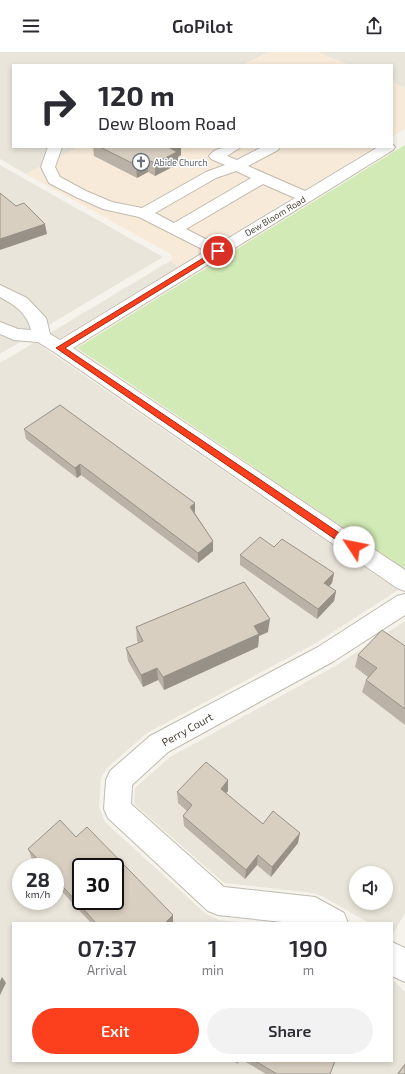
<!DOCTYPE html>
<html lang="en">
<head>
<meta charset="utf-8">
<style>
  :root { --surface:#fff; --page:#f2f2f3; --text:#2b2b33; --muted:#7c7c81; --accent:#fc3f1d }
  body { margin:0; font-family:"Exo 2",sans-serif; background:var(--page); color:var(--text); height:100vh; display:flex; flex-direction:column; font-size:15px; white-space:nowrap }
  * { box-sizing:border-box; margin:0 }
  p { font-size:13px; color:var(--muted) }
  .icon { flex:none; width:22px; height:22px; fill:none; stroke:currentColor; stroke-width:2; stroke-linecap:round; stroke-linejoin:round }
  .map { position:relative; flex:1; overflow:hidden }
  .sheet { position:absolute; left:12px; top:870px; width:381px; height:140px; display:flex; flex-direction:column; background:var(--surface); border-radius:0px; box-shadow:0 2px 6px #0003 }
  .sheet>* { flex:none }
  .top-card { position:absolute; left:12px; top:12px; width:381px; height:84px; border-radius:0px; box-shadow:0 2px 6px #0003; background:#fff; color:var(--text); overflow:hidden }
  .controls { position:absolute; left:349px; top:814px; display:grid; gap:8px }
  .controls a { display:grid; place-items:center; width:44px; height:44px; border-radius:50%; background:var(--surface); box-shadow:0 2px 6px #0003; font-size:20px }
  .speed { position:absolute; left:12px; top:806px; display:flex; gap:8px; font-size:20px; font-weight:700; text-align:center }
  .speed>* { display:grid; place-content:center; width:52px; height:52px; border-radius:50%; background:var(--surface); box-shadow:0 2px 6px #0003; line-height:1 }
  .speed small { font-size:10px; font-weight:400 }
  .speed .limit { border:2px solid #111; border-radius:6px; background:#fff; color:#111 }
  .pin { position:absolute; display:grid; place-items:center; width:34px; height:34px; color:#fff; margin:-17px; border:2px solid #fff; border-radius:50%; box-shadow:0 1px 4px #0007 }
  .me { position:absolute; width:44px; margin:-22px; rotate:304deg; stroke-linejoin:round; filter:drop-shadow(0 0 3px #0008) }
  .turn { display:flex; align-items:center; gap:14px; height:84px; padding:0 20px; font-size:18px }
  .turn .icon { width:52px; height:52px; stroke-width:2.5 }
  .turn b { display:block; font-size:28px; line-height:34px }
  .eta { display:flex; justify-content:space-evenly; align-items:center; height:68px; text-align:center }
  .eta b { font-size:24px; font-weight:600; line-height:28px }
  .primary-button { display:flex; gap:8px; margin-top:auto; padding:8px 20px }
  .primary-button a { flex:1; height:46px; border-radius:24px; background:var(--accent); color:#fff; font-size:16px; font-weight:600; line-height:46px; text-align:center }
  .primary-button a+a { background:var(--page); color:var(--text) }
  header { display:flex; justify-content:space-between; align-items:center; height:52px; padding:0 20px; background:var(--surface); font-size:18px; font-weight:600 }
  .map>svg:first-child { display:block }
</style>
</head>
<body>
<header><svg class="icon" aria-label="menu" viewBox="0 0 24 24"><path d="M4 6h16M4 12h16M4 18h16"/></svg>GoPilot<svg class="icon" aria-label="share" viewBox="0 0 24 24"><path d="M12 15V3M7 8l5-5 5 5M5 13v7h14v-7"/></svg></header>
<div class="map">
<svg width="405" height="1022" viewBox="0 0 405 1022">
  <rect width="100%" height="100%" fill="#f6f3ec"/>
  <path fill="#eae5da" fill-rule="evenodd" d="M 0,0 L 269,0 L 243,13 L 13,13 L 13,95 L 79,95 L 26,122 L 0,107 Z
    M 317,0 L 405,0 L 405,36 L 392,30 L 392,13 L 349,13 Z
    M 0,113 L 163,205 L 0,302 Z
    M 170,209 L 179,214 L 44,296 L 398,538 L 316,591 L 147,681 L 107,716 L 101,726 L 99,755 L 105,770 L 206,862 L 219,868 L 248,871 L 13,871 L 13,1009 L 392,1009 L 392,927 L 405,940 L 405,1022 L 0,1022 L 0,311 ZM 21,815 L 55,815 L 55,849 L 21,849 ZM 81,815 L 115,815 L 115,849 L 81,849 Z
    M 405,569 L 405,861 L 392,883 L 392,871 L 369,871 L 322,844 L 313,841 L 224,831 L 134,752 L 135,736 L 170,705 L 337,613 ZM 356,821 L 386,821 L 386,851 L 356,851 Z"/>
  <path fill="#f7ead8" d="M 269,0 L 317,0 L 349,13 L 243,13 Z
    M 392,30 L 405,36 L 405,77 L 392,85 Z
    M 79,95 L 375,95 L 179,214 L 170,209 L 173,206 L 169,201 L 26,122 Z"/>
  <path fill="#d2eab5" d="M 405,93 L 405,517 L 77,296 Z"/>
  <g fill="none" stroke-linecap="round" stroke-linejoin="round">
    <g stroke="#c2bbae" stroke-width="2">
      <path id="minor" d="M 392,92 L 395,95 L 393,98 L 73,296 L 405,518 L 405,539 L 397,536 L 54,300 L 38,290 L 14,288 L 0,282 L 0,270 L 18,277 L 31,278 C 27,261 15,253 0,245 L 0,233 L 27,246 L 46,266 L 50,282 L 60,288 L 206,199 L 139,165 L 103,157 L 76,145 L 49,131 L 41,115 L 48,95 L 62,95 L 55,115 L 60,125 L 86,139 L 112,150 L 142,156 L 206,120 L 225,113 L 211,107 L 209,104 C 216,94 230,95 241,95 L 227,104 L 237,108 L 262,95 L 280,95 L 278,98 L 248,114 L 305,139 L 378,95 L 392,95 ZM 236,119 L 251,126 L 174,171 L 155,161 L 216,126 ZM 263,132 L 295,146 L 217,193 L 186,177 Z
        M 405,542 L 405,563 L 334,609 L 168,700 L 132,733 L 131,752 L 224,835 L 315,845 L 344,861 L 348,871 L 292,871 L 218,863 L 208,859 L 108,766 L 104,757 L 106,728 L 110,719 L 150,684 L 318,595 L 397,544 Z
        M 392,890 L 405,896 L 405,930 L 392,924 Z"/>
    </g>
    <use href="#minor" fill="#fff" fill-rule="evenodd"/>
  </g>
  <path fill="#bab2a6" d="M 93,95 L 181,95 L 181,103 L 178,105 L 178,112 L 155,124 L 148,120 L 137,126 L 94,104 Z
    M 24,377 L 195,451 L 195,461 L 213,489 L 213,499 L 198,511 L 81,423 L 77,426 L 26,387 Z
    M 274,495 L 334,521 L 332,531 L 329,534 L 336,539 L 334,549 L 317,567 L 240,513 L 240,503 Z
    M 136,575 L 268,580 L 259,584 L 258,595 L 164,638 L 158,628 L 143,635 L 128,609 L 126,596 L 138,591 L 137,588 Z
    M 405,594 L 405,673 L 362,640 L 366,628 L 368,625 L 355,615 L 358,603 Z
    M 228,739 L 226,741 L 263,772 L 298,791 L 271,825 L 257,813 L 245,827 L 184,774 L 183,764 L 187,759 L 178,751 L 177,740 Z
    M 76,785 L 173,863 L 173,871 L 91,871 L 55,832 L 55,815 L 40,815 L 32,807 L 28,797 Z
    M 233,1009 L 239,1009 L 238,1012 Z
    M 244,1009 L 335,1009 L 330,1022 L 266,1022 Z
    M 405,1011 L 405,1022 L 397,1022 Z"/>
  <path fill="#979187" d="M 172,95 L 181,95 L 181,103 L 178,105 L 178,112 L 155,124 L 155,111 L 170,96 Z
    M 148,108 L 148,120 L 137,126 L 136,113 Z
    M 45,172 L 47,182 L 0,198 L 0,187 Z
    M 80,412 L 81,423 L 77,426 L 75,416 Z
    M 195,451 L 195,461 L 190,455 Z
    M 213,489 L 213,499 L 198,511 L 198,501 Z
    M 334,521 L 332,531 L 323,541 L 324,531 Z
    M 336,539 L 334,549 L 317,567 L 318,557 Z
    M 270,567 L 268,580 L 259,584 L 258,595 L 164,638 L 163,625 L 254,574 Z
    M 157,616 L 158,628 L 143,635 L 141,623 Z
    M 228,728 L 228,739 L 220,748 L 221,737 Z
    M 300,781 L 298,791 L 271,825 L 272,815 Z
    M 258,803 L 257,813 L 245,827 L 246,818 Z
    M 173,863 L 173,871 L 165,871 Z
    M 2,925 L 6,931 L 0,943 L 0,929 Z"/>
  <path fill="#d8cfc1" stroke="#979187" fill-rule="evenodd" d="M 100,95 L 172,95 L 170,96 L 177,100 L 155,111 L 148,108 L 136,113 Z
    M 0,141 L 16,154 L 24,151 L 45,172 L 0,187 Z
    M 60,353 L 195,451 L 190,455 L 213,489 L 198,501 L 80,412 L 75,416 L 24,377 Z
    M 260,485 L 274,495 L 282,487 L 334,521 L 324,531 L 336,539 L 318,557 L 240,503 Z
    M 244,530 L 270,567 L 254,574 L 259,582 L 163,625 L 157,616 L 141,623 L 126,596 L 143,589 L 136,575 Z
    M 382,578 L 405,594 L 405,657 L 366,628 L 377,616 L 358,603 Z
    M 206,710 L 228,728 L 221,737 L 263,772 L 273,759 L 300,781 L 272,815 L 258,803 L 246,818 L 183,764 L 192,753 L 177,740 Z
    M 60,768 L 76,785 L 87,775 L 173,863 L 165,871 L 96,871 L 55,826 L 55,815 L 45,815 L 28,797 ZM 81,815 L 115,815 L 115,849 L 81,849 Z
    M 255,1009 L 335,1009 L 330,1022 L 277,1022 Z
    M 405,1013 L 405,1022 L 398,1022 Z"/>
  <path fill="#fc3f1d" stroke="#a42913" d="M 218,197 L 220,198 L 220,201 L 65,296 L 357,493 L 357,498 L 351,498 L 56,296 Z"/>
  <defs>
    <g id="church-ring" transform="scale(0.9)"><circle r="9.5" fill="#fff" stroke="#6b7280" stroke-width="1.5"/><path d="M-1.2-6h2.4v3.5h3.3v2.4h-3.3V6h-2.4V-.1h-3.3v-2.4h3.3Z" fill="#6b7280"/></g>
  </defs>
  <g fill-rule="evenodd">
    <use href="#church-ring" x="141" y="110"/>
  </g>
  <g text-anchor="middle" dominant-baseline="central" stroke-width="3" stroke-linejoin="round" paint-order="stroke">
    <g font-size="9" fill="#5b616d" stroke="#fff" text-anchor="start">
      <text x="154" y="110">Abide Church</text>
    </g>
    <g font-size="9" fill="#4b4439" stroke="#fff">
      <text transform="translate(275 164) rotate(-31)">Dew Bloom Road</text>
    </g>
    <g font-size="11" fill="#4b4439" stroke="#fff">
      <text transform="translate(187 677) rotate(-29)">Perry Court</text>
    </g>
  </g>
</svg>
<div class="controls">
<a><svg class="icon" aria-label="sound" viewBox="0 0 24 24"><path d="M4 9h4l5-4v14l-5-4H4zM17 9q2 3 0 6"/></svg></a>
</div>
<div class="speed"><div>28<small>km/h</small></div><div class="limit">30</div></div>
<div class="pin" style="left:218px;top:199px;background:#d93025"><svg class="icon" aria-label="arrive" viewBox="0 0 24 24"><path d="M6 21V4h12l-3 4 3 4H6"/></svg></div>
<svg class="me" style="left:354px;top:495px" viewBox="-20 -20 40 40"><circle r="19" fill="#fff"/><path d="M0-13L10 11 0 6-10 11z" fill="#fc3f1d"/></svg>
<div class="top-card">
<div class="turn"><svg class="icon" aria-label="right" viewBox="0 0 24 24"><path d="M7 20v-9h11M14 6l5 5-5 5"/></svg><div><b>120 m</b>Dew Bloom Road</div></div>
</div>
<section class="sheet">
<div class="eta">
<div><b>07:37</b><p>Arrival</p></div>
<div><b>1</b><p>min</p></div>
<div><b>190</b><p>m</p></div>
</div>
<div class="primary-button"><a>Exit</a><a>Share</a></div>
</section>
</div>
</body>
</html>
